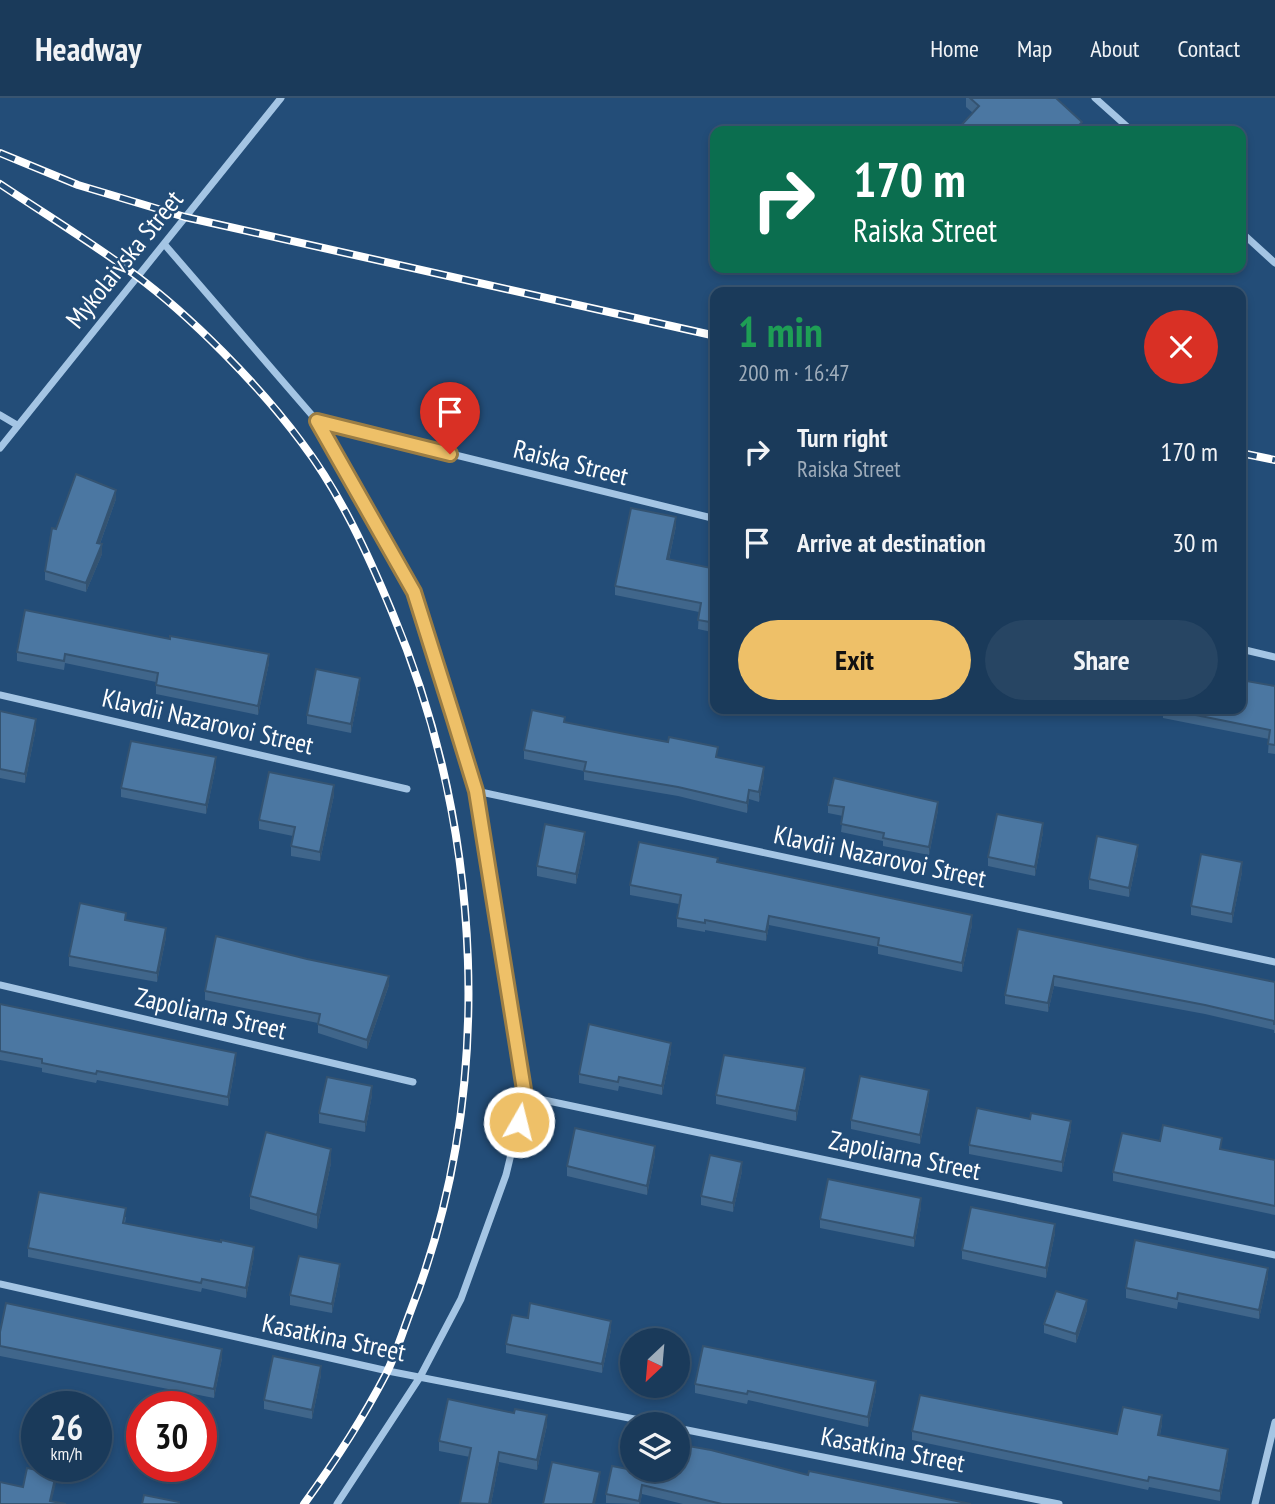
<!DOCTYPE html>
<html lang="en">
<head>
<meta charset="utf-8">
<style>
  :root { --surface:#1a3a5a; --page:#274563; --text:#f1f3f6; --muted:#9fadbb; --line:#385470; --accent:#eec068 }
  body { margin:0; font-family:"PT Sans Narrow",sans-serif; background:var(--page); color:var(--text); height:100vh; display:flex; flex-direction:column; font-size:26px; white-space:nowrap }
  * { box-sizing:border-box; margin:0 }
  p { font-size:23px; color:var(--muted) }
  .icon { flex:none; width:38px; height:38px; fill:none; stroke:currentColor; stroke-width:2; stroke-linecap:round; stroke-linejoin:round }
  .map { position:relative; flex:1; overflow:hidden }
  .sheet { position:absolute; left:710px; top:189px; width:536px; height:427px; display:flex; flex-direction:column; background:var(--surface); border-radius:14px; box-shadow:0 4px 10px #0003,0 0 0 2px var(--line) }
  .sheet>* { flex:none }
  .banner { position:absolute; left:710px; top:28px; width:536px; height:147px; border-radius:14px; box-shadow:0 4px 10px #0003,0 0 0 2px var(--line); background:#0b6e4f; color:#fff; overflow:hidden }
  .needle { width:46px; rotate:206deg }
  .fabs { position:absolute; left:620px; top:1230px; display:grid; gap:14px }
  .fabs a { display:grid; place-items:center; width:70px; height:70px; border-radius:50%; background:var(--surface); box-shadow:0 4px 10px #0003,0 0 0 2px var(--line); font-size:35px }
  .speed { position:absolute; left:21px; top:1293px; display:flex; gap:14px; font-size:35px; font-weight:700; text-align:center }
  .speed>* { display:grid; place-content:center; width:91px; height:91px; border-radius:50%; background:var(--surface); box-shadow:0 4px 10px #0003,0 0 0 2px var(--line); line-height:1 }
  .speed small { font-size:18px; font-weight:400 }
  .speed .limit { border:10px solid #d22; background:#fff; color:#111 }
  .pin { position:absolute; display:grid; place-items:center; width:60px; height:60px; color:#fff; margin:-72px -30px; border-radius:50% 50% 50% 0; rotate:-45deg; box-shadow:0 0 7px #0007 }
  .pin .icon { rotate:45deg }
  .me { position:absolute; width:77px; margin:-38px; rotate:8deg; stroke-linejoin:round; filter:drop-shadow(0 0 5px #0008) }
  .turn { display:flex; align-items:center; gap:24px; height:147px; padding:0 28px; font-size:32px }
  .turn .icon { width:91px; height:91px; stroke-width:2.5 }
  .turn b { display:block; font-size:49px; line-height:60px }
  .round { display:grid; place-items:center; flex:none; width:74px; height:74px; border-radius:37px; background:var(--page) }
  .overview { display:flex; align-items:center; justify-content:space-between; height:119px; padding:0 28px }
  h1 { font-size:42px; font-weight:700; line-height:52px; color:#1e9e55 }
  .cta { display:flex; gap:14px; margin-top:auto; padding:14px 28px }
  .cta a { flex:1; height:80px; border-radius:42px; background:var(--accent); color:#111; font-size:28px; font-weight:700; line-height:80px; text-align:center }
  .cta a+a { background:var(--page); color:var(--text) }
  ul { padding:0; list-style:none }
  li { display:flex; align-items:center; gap:21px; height:91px; padding:0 28px }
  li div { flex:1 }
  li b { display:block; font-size:26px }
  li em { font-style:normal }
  header { display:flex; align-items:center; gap:42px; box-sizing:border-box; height:98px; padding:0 35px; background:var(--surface); border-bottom:2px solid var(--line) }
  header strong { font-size:33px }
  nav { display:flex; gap:38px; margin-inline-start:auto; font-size:24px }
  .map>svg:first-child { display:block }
</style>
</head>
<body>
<header>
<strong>Headway</strong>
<nav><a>Home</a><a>Map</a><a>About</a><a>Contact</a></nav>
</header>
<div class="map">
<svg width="1275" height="1406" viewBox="0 0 1275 1406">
  <rect width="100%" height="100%" fill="#234d78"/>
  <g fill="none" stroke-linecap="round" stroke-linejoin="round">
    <path stroke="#a4c5e4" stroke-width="7" d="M 1095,0 L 1132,33
      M 1241,134 L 1275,165
      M 165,147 L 317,323 L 716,421
      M 0,317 L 17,327
      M 317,323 L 414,494 L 476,693 L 525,998 L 506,1077 L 461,1201 L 420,1279 L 337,1406
      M 0,350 L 281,0
      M 1241,551 L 1275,559
      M 0,597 L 407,691
      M 476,693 L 1275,864
      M 0,887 L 413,984
      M 525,998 L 1275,1157
      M 0,1186 L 388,1273 L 660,1326
      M 677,1330 L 1059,1406
      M 1255,1406 L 1275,1324"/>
    <g stroke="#fff" stroke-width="8">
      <path id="rail" d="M 0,55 L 78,87 L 185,119 L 716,238
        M 0,86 C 45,116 91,144 134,176 C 191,218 260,288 302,345 C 340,395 368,456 392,514 C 483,731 497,990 411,1212 C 403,1233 396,1256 386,1276 C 362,1322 334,1365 304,1406
        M 1241,355 L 1275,362"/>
    </g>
    <use href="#rail" stroke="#234d78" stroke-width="5" stroke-dasharray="16" stroke-linecap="butt"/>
  </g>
  <path fill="#40668b" d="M 966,0 L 1056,0 L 1082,33 L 973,15 L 966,9 Z
    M 116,401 L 100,446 L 102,456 L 86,494 L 45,482 L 45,473 L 56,431 Z
    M 676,428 L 669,462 L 716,471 L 716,535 L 698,531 L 699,514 L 615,497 L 615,488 Z
    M 17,554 L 269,565 L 258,617 L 156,596 L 156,584 L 65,565 L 64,572 L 17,563 Z
    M 1275,588 L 1275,656 L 1268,655 L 1269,641 L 1163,620 L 1163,611 Z
    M 360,589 L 351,635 L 307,626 L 307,617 Z
    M 0,613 L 36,630 L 25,685 L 0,680 Z
    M 565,624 L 717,659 L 764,678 L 759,704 L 749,701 L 747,715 L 678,698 L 584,682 L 584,673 L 524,661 L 524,652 Z
    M 216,668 L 206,716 L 121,699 L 121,690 Z
    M 334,697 L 320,763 L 291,758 L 291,748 L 293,738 L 259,731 L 259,722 Z
    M 828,707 L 938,712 L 929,757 L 883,748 L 883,743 L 841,734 L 843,718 L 828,715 Z
    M 1043,734 L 1035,778 L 988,768 L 988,759 Z
    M 585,744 L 576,786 L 537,778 L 537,768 Z
    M 1138,756 L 1129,799 L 1089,791 L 1089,781 Z
    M 718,764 L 972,827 L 962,874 L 878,856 L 878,849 L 769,827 L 766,843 L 705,832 L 705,834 L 677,829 L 677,820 L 679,806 L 630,797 L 630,787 Z
    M 1242,774 L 1232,825 L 1191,817 L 1191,808 Z
    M 1018,831 L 1275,884 L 1275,935 L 1274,935 L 1274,932 L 1205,916 L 1054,888 L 1048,914 L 1005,906 L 1005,897 Z
    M 166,839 L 157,884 L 69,868 L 69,858 Z
    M 389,887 L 367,951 L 318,935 L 318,925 L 205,902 L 205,893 Z
    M 0,906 L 236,964 L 228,1008 L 97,982 L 96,985 L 42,974 L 42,970 L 0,962 Z
    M 671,954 L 662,997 L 619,988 L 618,993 L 579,985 L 579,976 Z
    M 805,979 L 796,1023 L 716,1006 L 716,997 Z
    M 372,997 L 365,1034 L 319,1025 L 319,1015 Z
    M 929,1001 L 920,1046 L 851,1031 L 851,1022 Z
    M 1071,1032 L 1062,1074 L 969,1056 L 969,1047 Z
    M 1160,1043 L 1222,1051 L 1275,1062 L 1275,1117 L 1113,1083 L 1113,1074 Z
    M 655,1057 L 647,1097 L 567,1078 L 567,1068 Z
    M 331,1065 L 317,1131 L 250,1111 L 250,1098 Z
    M 742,1073 L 733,1114 L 701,1107 L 701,1098 Z
    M 921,1109 L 914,1149 L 820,1130 L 820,1121 Z
    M 126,1119 L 125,1125 L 254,1158 L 246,1200 L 202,1190 L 201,1194 L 28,1159 L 28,1150 Z
    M 1055,1135 L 1046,1180 L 962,1161 L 962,1152 Z
    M 340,1176 L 332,1215 L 290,1207 L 290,1197 Z
    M 1268,1179 L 1259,1221 L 1178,1204 L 1177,1211 L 1126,1200 L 1126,1190 Z
    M 1087,1212 L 1076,1245 L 1044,1235 L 1044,1226 Z
    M 528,1220 L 611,1232 L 602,1275 L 506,1255 L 506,1246 Z
    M 0,1234 L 222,1260 L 214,1300 L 0,1258 Z
    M 321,1277 L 312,1321 L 264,1311 L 264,1302 Z
    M 695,1286 L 876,1292 L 868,1329 L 748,1302 L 747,1306 L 695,1295 Z
    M 1162,1326 L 1160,1337 L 1228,1360 L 1220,1403 L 1149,1389 L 1148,1392 L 912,1342 L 912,1333 L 1117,1336 Z
    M 547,1327 L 537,1372 L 499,1364 L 491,1406 L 460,1406 L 470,1359 L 439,1353 L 439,1343 Z
    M 628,1371 L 808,1377 L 971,1406 L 683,1406 L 642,1396 L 640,1406 L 606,1405 L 606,1396 Z"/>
  <path fill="#345371" d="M 1082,24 L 1082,33 L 1074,33 Z
    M 116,392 L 116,401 L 97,454 L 97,445 Z
    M 676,419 L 676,428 L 667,471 L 667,461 Z
    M 102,446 L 102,456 L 86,494 L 86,485 Z
    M 269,556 L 269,565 L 258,617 L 258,608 Z
    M 360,580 L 360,589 L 351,635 L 351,626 Z
    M 36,621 L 36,630 L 25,685 L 25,676 Z
    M 216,659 L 216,668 L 206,716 L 206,707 Z
    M 764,669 L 764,678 L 759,704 L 759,694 Z
    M 334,687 L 334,697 L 320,763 L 320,754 Z
    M 749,692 L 749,701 L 747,715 L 747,705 Z
    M 938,704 L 938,712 L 929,757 L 929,749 Z
    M 1043,725 L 1043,734 L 1035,778 L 1035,769 Z
    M 585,734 L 585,744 L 576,786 L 576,776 Z
    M 1138,747 L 1138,756 L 1129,799 L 1129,790 Z
    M 1242,764 L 1242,774 L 1232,825 L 1232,816 Z
    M 972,817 L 972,827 L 962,874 L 962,865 Z
    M 769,818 L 769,827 L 766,843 L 766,834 Z
    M 166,830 L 166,839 L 157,884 L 157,875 Z
    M 389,878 L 389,887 L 367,951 L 367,942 Z
    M 1054,878 L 1054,888 L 1048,914 L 1048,905 Z
    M 671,945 L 671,954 L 662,997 L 662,988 Z
    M 236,955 L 236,964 L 228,1008 L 228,999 Z
    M 805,970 L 805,979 L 796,1023 L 796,1013 Z
    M 372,988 L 372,997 L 365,1034 L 365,1024 Z
    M 929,992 L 929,1001 L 920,1046 L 920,1037 Z
    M 1071,1023 L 1071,1032 L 1062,1074 L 1062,1064 Z
    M 655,1048 L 655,1057 L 647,1097 L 647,1088 Z
    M 331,1051 L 331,1065 L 317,1131 L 317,1117 Z
    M 742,1064 L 742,1073 L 733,1114 L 733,1105 Z
    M 921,1100 L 921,1109 L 914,1149 L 914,1140 Z
    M 1055,1126 L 1055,1135 L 1046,1180 L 1046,1170 Z
    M 254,1149 L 254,1158 L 246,1200 L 246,1190 Z
    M 340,1166 L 340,1176 L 332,1215 L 332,1206 Z
    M 1268,1170 L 1268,1179 L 1259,1221 L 1259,1212 Z
    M 1087,1202 L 1087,1212 L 1076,1245 L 1076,1236 Z
    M 611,1223 L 611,1232 L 602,1275 L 602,1266 Z
    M 222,1251 L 222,1260 L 214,1300 L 214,1291 Z
    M 321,1268 L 321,1277 L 312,1321 L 312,1312 Z
    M 876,1283 L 876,1292 L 868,1329 L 868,1319 Z
    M 547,1317 L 547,1327 L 537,1372 L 537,1362 Z
    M 1162,1317 L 1162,1326 L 1158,1346 L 1158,1337 Z
    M 1228,1351 L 1228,1360 L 1220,1403 L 1220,1393 Z
    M 499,1354 L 499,1364 L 491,1406 L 489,1406 Z
    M 600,1374 L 600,1383 L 595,1406 L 593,1406 Z
    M 56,1376 L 56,1385 L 51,1406 L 50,1403 Z
    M 642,1387 L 642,1396 L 640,1406 L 639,1406 Z"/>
  <path fill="#4b77a2" stroke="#345371" stroke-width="2" d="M 970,0 L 1056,0 L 1082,24 L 1074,33 L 956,33 L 979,8 Z
    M 76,376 L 116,392 L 97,445 L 102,446 L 86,485 L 45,473 L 52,430 L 56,431 Z
    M 631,410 L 676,419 L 667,461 L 716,471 L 716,525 L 698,522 L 701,505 L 615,488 Z
    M 25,512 L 170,541 L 170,538 L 269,556 L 258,608 L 156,587 L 158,575 L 65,556 L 64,563 L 17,554 Z
    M 316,571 L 360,580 L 351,626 L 307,617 Z
    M 1241,582 L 1275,588 L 1275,647 L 1268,646 L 1270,632 L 1166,611 L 1241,611 Z
    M 532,612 L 565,619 L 564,624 L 625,636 L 668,644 L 669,639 L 718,649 L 716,659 L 764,669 L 759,694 L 749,692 L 747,705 L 678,689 L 584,673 L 586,664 L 524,652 Z
    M 0,613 L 36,621 L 25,676 L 0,671 Z
    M 131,643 L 216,659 L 206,707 L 121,690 Z
    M 269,674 L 334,687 L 320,754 L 291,748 L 295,729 L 259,722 Z
    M 834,680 L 938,704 L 929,749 L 883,740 L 884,735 L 841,726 L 844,709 L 828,707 Z
    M 997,716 L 1043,725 L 1035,769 L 988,759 Z
    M 545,726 L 585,734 L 576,776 L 537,768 Z
    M 1097,738 L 1138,747 L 1129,790 L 1089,781 Z
    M 639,744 L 718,760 L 717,764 L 972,817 L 962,865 L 878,847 L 879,840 L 769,818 L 766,834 L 705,822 L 705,825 L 677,820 L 681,797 L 630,787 Z
    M 1201,756 L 1242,764 L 1232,816 L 1191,808 Z
    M 80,805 L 126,815 L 125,822 L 166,830 L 157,875 L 69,858 Z
    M 1018,831 L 1275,884 L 1275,926 L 1274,926 L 1274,923 L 1205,907 L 1054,878 L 1048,905 L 1005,897 Z
    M 216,838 L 307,861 L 389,878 L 367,942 L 318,926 L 320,916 L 205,893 Z
    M 0,906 L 236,955 L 228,999 L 97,973 L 96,976 L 42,965 L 42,961 L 0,953 Z
    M 589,926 L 671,945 L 662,988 L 619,979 L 618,984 L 579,976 Z
    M 724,957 L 805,970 L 796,1013 L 716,997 Z
    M 860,978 L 929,992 L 920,1037 L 851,1022 Z
    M 327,979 L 372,988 L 365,1024 L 319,1015 Z
    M 977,1010 L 1030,1021 L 1031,1015 L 1071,1023 L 1062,1064 L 969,1047 Z
    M 1163,1027 L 1222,1040 L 1220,1051 L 1275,1062 L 1275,1108 L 1113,1074 L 1122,1035 L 1160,1043 Z
    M 575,1030 L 655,1048 L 647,1088 L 567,1068 Z
    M 266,1034 L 331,1051 L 317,1117 L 250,1098 Z
    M 710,1057 L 742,1064 L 733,1105 L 701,1098 Z
    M 828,1081 L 921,1100 L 914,1140 L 820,1121 Z
    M 39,1094 L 126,1110 L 123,1125 L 221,1144 L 221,1142 L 254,1149 L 246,1190 L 202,1181 L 201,1185 L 28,1150 Z
    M 971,1109 L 1055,1126 L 1046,1170 L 962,1152 Z
    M 1135,1142 L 1268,1170 L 1259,1212 L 1178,1195 L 1177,1201 L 1126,1190 Z
    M 299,1158 L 340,1166 L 332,1206 L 290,1197 Z
    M 1056,1193 L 1087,1202 L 1076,1236 L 1044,1226 Z
    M 6,1205 L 222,1251 L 214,1291 L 0,1248 L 0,1234 Z
    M 530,1205 L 611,1223 L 602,1266 L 506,1246 L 512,1217 L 528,1220 Z
    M 703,1248 L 876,1283 L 868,1319 L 748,1293 L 747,1296 L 695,1286 Z
    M 273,1258 L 321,1268 L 312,1312 L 264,1302 Z
    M 920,1297 L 1117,1336 L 1123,1309 L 1162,1317 L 1158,1337 L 1228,1351 L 1220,1393 L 1149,1379 L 1148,1383 L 912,1333 Z
    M 448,1301 L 514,1315 L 515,1311 L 547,1317 L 537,1362 L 499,1354 L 489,1406 L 460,1405 L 471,1350 L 439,1343 Z
    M 677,1346 L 711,1352 L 808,1377 L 809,1373 L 971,1406 L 722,1406 L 642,1387 L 639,1403 L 606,1396 L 612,1368 L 628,1371 L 632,1351 L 632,1372 L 677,1372 Z
    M 552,1364 L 600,1374 L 593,1406 L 543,1406 Z
    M 27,1370 L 56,1376 L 50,1403 L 66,1406 L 0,1406 L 0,1384 L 23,1389 Z
    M 144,1397 L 179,1404 L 179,1406 L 142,1406 Z"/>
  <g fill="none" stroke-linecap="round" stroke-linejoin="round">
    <g stroke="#9b7d44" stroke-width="18">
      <path id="route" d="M 450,356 L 317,323 L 414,494 L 453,618 L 476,693 L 525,998 L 519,1024"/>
    </g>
    <use href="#route" stroke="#eec068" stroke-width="12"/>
  </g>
  <g text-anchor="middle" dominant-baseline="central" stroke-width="5" stroke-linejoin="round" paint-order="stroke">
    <g font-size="26" fill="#fff" stroke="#234d78">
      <text transform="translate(124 161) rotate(-51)">Mykolaivska Street</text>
      <text transform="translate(571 364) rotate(14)">Raiska Street</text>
      <text transform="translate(208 623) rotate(13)">Klavdii Nazarovoi Street</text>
      <text transform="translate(880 758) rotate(12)">Klavdii Nazarovoi Street</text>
      <text transform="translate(211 915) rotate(13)">Zapoliarna Street</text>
      <text transform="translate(905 1057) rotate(12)">Zapoliarna Street</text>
      <text transform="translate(334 1239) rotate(12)">Kasatkina Street</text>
      <text transform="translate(893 1351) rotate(11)">Kasatkina Street</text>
    </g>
  </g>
</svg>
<div class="fabs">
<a><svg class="needle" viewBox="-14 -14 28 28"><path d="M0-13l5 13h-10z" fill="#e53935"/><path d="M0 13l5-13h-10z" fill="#9fadbb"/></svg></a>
<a><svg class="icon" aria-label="layers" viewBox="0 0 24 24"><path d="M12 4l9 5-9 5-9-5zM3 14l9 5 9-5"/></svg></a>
</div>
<div class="speed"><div>26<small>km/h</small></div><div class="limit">30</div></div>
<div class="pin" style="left:450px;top:356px;background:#d93025"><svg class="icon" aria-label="arrive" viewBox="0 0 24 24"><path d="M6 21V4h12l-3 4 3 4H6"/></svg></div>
<svg class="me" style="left:519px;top:1024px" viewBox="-20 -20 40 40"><circle r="17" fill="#eec068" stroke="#fff" stroke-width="3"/><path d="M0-11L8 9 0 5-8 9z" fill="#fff"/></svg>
<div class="banner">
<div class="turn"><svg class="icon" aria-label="right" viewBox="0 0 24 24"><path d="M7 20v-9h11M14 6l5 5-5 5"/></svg><div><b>170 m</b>Raiska Street</div></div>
</div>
<section class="sheet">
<div class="overview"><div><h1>1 min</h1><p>200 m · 16:47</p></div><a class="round" style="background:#d93025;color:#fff"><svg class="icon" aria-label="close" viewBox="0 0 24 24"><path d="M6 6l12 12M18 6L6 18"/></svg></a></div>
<ul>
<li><svg class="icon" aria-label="right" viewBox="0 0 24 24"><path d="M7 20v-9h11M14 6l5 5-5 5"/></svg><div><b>Turn right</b><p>Raiska Street</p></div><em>170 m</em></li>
<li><svg class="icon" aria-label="arrive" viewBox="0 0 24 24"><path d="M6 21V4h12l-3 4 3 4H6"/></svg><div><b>Arrive at destination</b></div><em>30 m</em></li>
</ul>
<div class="cta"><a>Exit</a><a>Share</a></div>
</section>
</div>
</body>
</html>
